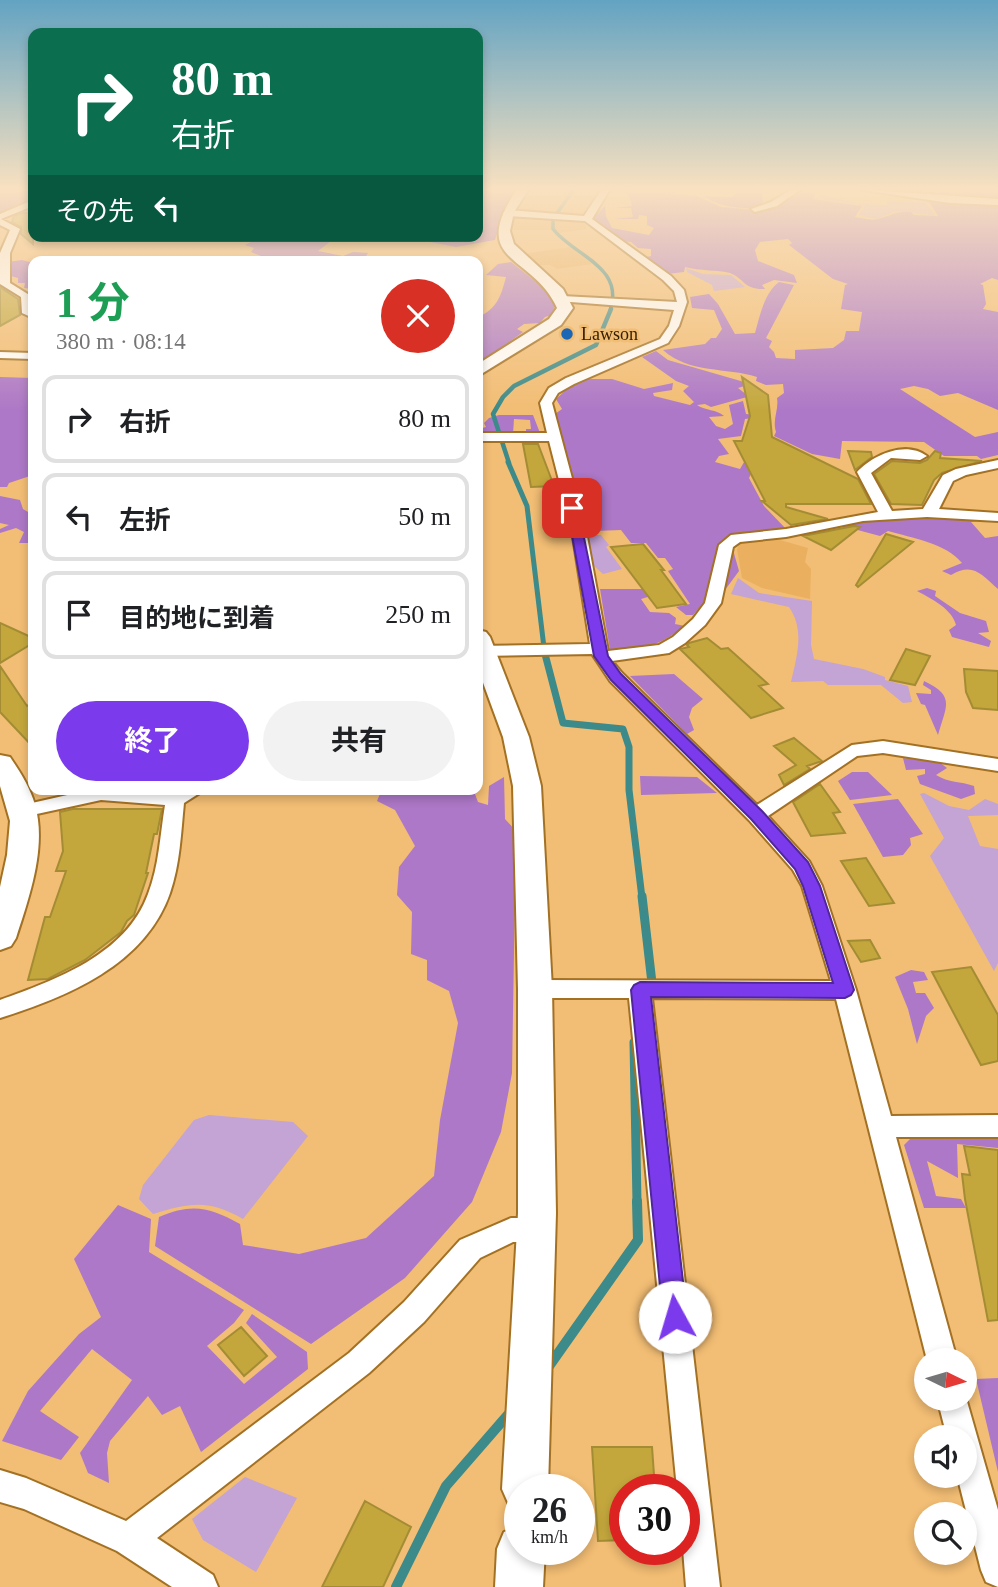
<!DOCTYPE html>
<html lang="ja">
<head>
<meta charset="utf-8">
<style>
  :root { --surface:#fff; --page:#f2f2f2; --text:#202124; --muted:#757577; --line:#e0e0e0; --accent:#7c3aed }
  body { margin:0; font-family:"Times New Roman","Noto Sans JP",serif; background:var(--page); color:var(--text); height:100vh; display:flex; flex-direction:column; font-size:26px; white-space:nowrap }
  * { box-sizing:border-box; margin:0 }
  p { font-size:23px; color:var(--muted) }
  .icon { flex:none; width:38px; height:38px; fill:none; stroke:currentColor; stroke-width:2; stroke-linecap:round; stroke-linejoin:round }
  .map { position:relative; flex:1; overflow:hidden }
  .drawer { position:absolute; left:28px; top:256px; width:455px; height:539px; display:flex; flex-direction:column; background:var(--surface); border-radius:14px; box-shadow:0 4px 10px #0003 }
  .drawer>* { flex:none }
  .banner { position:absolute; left:28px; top:28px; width:455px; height:214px; border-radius:14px; box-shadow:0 4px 10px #0003; background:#0b6e4f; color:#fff; overflow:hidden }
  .needle { width:46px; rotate:95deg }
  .buttons { position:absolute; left:914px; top:1348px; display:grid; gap:14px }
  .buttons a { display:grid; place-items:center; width:63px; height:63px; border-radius:50%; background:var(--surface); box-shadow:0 4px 10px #0003; font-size:35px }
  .speed { position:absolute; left:504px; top:1474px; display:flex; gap:14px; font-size:35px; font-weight:700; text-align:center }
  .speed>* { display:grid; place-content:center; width:91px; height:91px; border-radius:50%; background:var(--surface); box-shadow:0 4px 10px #0003; line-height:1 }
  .speed small { font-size:18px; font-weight:400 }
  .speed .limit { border:10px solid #d22; background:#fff; color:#111 }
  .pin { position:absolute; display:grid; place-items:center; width:60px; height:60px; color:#fff; margin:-30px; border-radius:14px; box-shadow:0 4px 10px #0006 }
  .me { position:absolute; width:77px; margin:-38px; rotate:354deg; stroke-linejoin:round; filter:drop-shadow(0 0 5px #0008) }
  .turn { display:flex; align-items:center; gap:24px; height:147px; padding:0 28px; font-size:32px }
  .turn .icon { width:91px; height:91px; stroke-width:2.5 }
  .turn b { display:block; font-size:49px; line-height:60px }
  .then { display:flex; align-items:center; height:66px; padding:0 28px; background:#0003; gap:14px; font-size:26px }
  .round { display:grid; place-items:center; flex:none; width:74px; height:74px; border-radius:37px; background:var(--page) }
  .overview { display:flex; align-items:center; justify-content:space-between; height:119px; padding:0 28px }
  h1 { font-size:42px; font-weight:700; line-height:52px; color:#1e9e55 }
  .cta { display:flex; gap:14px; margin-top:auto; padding:14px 28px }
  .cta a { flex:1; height:80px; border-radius:42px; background:var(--accent); color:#fff; font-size:28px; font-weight:700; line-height:80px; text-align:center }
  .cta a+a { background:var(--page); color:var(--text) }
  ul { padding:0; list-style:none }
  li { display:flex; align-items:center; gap:21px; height:88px; margin:0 14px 10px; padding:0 14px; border:4px solid var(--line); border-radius:14px }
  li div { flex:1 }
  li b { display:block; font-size:26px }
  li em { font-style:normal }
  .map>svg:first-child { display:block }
</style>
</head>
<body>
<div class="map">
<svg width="998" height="1587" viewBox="0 0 998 1587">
  <rect width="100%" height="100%" fill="#f2bd74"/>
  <path fill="#eab05f" d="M 531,189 L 575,189 L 600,191 L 584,217 L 514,211 Z
    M 514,215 L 583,220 L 587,229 L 559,233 L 555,230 L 514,230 L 512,218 Z
    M 571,247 L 592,264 L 557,269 L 550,265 L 535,265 L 523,254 Z
    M 773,538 L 808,548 L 805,562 L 811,569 L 810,599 L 762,588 L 742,578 L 737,549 L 742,540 Z"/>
  <path fill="#c4a3d5" d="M 821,195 L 863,204 L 888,205 L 886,201 L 925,202 L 935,215 L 896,211 L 876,219 L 859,215 L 865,205 L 817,199 Z
    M 686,268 L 703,274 L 731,275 L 745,287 L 714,291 L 712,285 L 687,272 Z
    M 588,535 L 601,535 L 609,545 L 606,547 L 622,569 L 603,574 L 593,565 Z
    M 738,578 L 759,593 L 812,601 L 811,645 L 814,659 L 863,669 L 885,677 L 885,680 L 908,686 L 912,702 L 903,703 L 881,685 L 828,685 L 823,681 L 791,682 C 797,656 805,630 789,607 L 731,594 Z
    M 924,793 L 949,806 L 969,810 L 985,799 L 998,804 L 998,815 L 968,816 L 980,846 L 998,849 L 998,963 L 994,971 L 930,856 L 944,838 L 920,794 Z
    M 209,1115 L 293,1122 L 308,1136 L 243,1219 C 208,1199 190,1203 153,1214 L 139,1199 L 143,1185 L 194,1120 Z
    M 245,1477 L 297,1498 L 256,1572 L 203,1540 L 192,1519 Z"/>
  <path fill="#ad78c7" d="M 0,189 L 33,189 L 33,202 L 0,212 Z
    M 478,189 L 512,189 L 510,190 L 513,194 L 503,213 L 495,240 L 456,247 L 399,236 L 478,236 Z
    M 734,189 L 757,190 L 762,193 L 763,202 L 754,209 C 735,207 719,207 704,196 L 732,197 L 735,194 Z
    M 866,189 L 956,192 L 963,192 L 958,189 L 998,189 L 998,200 Z
    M 622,190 L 697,196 L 721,207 L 756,210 L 798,191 L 816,194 L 812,199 L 862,206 L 855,217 C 863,218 870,221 878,219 C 892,216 895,211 911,212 L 914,215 L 938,216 L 930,203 L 926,202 L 927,199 L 998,207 L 998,280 L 992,278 L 980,284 L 983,285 L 986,304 L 983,309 L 998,312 L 998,410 L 958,393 L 940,396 L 928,389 L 914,386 L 900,389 L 975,437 L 998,432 L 998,455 L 981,459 L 977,456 L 944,456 L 924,442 L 842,441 L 840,459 L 812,454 L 774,436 L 776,432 C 772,419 779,411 777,398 L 784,393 L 783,384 L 766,385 L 756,381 L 757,377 C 726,367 690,374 663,350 L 705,344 L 711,338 L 716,338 L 722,329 L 714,310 L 692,308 L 690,297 L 709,294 L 718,304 L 735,334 L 755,333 C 760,316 764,293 779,282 L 794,285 L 766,338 L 772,341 L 769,347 L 774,352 L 776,358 L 795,359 L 795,350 L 833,348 L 844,340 L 846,331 L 859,331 L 862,312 L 841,309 L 845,285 L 848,284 L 833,279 L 789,245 L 792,243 L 788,239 L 760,242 L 755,250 L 758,261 L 794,275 L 797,283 L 774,280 L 762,285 L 765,289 C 744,290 745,279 730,273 C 719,270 700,271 685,267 L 684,272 L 667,274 L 642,258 L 651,256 L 651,249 L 638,248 L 631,242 L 617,241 L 591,220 L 605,206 L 606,216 L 612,228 L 649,235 L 654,228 L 647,225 L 647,216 L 639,215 L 638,219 L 614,219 L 633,217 L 631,208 L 615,208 L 632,206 L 629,196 Z
    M 212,236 L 320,236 L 331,241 L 318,251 L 343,256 L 353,252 L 368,253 L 363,261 L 274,261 L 251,252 L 254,248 L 245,245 L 253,241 Z
    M 22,260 L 33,263 L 33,289 L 24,288 L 25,283 L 18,283 L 18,278 L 11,276 L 12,273 L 8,262 Z
    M 511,262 L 549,292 L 555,305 L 552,315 L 545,317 L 540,323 L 524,324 L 517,329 L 523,332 L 484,360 L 478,359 L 478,317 C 497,309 501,296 506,277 L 486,275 L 498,264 Z
    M 656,351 L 668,360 L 751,384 L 738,388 L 747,395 L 767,393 L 767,398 L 747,397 L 711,407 L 705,404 L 697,405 C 706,411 716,409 724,416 L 709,417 L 716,426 L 725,429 L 733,424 L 729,405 L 743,401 L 746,414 L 755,415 L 754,418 L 745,419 L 741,436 L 718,439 L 729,454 L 719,456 L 715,462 L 740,469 L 747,457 L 761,454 L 749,478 L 764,506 L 787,530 L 736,536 L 733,550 L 739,571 L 722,594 L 705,601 L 693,615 L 686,615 L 676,607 L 690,604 L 668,571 L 673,569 L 665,558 L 658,558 L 646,543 L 631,543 L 621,530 L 594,531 L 583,513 L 555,414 L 562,409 L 556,399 L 567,389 L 583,379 L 612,379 L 644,389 L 673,383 L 672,390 L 653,393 L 654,396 L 690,405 L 694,402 L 683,391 L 689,386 L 676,381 L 642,357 Z
    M 0,377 L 33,378 L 33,475 L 9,483 L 7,487 L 0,487 Z
    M 499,415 L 533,415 L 540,433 L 526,435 L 526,429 L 531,429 L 530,420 L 514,419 L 513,434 L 478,435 L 478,429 L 486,427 L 484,423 L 489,418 Z
    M 0,496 L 20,500 L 23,509 L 33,515 L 33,543 L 19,543 L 24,532 L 16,528 L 0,533 L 0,529 L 9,525 L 0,523 Z
    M 930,515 L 984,520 L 971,522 L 985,538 L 998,536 L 998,589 C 981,574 973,562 951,575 L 942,571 L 962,563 C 946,543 912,538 888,531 L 880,536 L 839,525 Z
    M 927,588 L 936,591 L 935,596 L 960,613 L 986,621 L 989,632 L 978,633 L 991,641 L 989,647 L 952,637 L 949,630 L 956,625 C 952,609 932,599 917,591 Z
    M 600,589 L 644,589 L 651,596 L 641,599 L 650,612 L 669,613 L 676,618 L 675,624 L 685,626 C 662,644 639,653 610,650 Z
    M 674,674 L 703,699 L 692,708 L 689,717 L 694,730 L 687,734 L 630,676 Z
    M 924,681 C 956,696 946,706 938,735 L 925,705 L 921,704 L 916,693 L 931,694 L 931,690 L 923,685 Z
    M 903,758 L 939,762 L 947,768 L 936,775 C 949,783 960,781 974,786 L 975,794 L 961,799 L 920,784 L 917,776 L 925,774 L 925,769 L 906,770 Z
    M 852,772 L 868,772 L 892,795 L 850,800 L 838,781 Z
    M 640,776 L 697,777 L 717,793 L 641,795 Z
    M 504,777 L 505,819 L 516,831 L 512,1073 L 501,1132 L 472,1202 L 405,1278 L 311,1344 L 155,1246 L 159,1217 C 192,1203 209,1207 240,1224 L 243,1245 L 299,1254 L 366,1238 L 434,1176 L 440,1120 L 458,1023 L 449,991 L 427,980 L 427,960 L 411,954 L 412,912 L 397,895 L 399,867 L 415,846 L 395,810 L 377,801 L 382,789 L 473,789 L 478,802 L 488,805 L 489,786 Z
    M 898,799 L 923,834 L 910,838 L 911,845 L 903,855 L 883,857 L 853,804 Z
    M 911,970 L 924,972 L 928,980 L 913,982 L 916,993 L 925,993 L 934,1008 L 926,1016 L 917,1044 L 908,1009 L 895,977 Z
    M 998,1134 L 998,1148 L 957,1144 L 958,1178 L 927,1161 L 936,1196 L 961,1199 L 966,1208 L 924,1208 L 904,1145 L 913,1136 Z
    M 118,1205 L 151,1219 L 149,1252 L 244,1310 L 234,1323 L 207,1346 L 244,1384 L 277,1357 L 246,1323 L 252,1314 L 307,1352 L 308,1369 L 201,1452 L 180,1406 L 162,1415 L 148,1396 L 110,1441 L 107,1453 L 109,1483 L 88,1473 L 80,1453 L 132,1380 L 92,1349 L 40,1411 L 79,1437 L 61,1460 L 2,1441 L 28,1391 L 79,1334 L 101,1317 L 74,1259 Z
    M 998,1378 L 998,1472 L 976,1379 Z"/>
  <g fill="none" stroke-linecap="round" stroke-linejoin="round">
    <path stroke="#3c8a89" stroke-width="3.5" d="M 574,189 L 553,219 L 553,229 C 575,257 625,266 610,311"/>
    <path stroke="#3c8a89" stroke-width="4.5" d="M 509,463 L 493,414 L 503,397 L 514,386 L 596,345 L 611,309"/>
    <path stroke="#3c8a89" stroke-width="5" d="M 508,462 L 527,506 L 545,656"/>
    <path stroke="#3c8a89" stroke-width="7" d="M 545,654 L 563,723 L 623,729 L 629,747 L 629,790 L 642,898"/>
    <path stroke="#3c8a89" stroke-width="9" d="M 642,896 L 652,983 L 649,986
      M 634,1042 L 637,1203"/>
    <path stroke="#3c8a89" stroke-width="10" d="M 547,1369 L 638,1240 L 637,1201
      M 396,1587 L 446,1486 L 512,1410"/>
  </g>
  <path fill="#c3a73d" stroke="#a48c34" stroke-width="2" d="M 23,213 L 28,213 L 33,220 L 33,244 L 21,234 L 21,227 L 12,222 L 14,216 Z
    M 0,287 L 18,299 L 20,315 L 0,326 Z
    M 742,377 L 768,395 L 772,437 L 858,479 L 871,504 L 786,504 L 786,507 L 828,519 L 791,525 L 762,501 L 765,501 L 734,441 L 742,441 L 750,416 Z
    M 523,444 L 538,444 L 554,486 L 531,487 Z
    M 848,451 L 871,452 L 872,457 L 855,470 Z
    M 935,451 L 941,453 L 940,458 L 982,461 L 942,473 L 934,480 L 922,505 L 891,504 L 874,474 L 892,461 L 920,463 L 927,460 Z
    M 854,526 L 860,527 L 831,550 L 803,536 Z
    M 886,534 L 913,542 L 858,587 L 856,585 Z
    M 643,544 L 664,570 L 661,570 L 686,604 L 657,608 L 611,547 Z
    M 0,623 L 33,638 L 33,643 L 0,663 Z
    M 707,638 L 721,649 L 728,648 L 768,684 L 759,686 L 783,708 L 751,718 L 680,649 L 689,647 L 687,645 L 689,643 Z
    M 906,649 L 930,656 L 915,685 L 890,680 Z
    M 0,666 L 27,706 L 33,703 L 33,747 L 0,712 Z
    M 964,669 L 998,671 L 998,710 L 973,708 L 966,692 Z
    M 794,738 L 822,761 L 807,766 L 810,769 L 784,785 L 779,775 L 796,765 L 774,746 Z
    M 820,784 L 840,812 L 833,813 L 845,833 L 811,836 L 793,802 Z
    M 73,809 L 162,809 L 157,834 L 154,834 L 146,873 L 148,873 L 134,915 L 127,921 L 121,932 L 85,960 L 48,979 L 28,980 L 45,917 L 50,917 L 66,871 L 56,871 L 63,851 L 60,812 Z
    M 866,858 L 894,903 L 869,906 L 841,861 Z
    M 870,940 L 880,958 L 861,962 L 848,941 Z
    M 971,967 L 998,1015 L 998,1061 L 981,1065 L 932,972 Z
    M 964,1146 L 998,1150 L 998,1320 L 988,1321 L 965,1199 L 962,1174 L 970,1175 Z
    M 241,1327 L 267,1356 L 244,1376 L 218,1345 Z
    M 592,1447 L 652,1447 L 655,1489 L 625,1489 L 625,1540 L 598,1541 Z
    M 365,1501 L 411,1527 L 383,1587 L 322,1587 Z"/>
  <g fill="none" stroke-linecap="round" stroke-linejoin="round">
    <g stroke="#a37124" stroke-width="4">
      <path id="street" d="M 602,189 L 610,189 L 592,219 L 671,276 L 684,290 L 687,302 L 679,326 L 668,343 L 574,384 L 558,393 L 552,403 L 586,531 L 608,651 L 659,645 L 673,637 L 693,619 L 705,603 L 719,545 L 731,535 L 786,529 L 878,512 L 857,472 C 873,455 905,440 927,456 L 920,460 L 891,458 L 871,473 L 892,511 L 923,509 L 943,475 L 956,469 L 998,460 L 998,468 L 966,475 L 953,481 L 939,509 L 998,513 L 998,521 L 927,517 L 863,521 L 786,537 L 740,542 L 733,547 L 721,603 L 705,625 L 685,643 L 669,653 L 612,661 L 622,673 L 757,805 L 852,745 L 883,741 L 998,759 L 998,771 L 883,753 L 857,756 L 768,816 L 809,861 L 822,886 L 856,990 L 891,1116 L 998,1115 L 998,1137 L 896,1137 L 957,1360 L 927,1360 L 836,999 L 652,998 L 720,1587 L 686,1587 L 683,1549 L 684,1489 L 677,1489 L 629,998 L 535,998 L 527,995 L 524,989 L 527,983 L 535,980 L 831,981 L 802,886 L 793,870 L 749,820 L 610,681 L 592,654 L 478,656 L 478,646 L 590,644 L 572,531 L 549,441 L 478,441 L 478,433 L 547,433 L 540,403 L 549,388 L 566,378 L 660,339 L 669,326 L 674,310 L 558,301 L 557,299 L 562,296 L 677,302 L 674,291 L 663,280 L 585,221 L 507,216 L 503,213 L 507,210 L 584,216 Z
        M 792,189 L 801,189 L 777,206 L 755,212 L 751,209 L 771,202 Z
        M 856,189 L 998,199 L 998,205 L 950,203 Z
        M 33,200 L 33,206 L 1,219 L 20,229 L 10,253 L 10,283 L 31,296 L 33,318 L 22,313 L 21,297 L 0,284 L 0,253 L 10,230 L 0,225 L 0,214 Z
        M 0,352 L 33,353 L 33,359 L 0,358 Z
        M 94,789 L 139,789 L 173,793 L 181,789 L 206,789 L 184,803 C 181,833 180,864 170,893 C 145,965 67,997 0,1018 L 0,1000 C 55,980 126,955 148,894 C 159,866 160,835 165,805 L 101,800 L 23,817 L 16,816 L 13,811 L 16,806 L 23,805 Z
        M 511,1218 L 537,1218 L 547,1221 L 551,1230 L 547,1239 L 537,1242 L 513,1242 L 480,1258 L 424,1322 L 369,1373 L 157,1538 L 213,1575 L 218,1587 L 172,1587 L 117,1551 L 24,1509 L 0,1502 L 0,1470 L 26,1478 L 126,1521 L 349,1353 L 404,1302 L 460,1240 Z
        M 964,1391 L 998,1510 L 998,1587 L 986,1582 L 981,1570 L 957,1475 L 964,1475 L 964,1437 L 947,1437 L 937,1398 L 964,1398 Z"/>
    </g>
    <g stroke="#a37124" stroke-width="4">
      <path id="secondary" d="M 517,189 L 529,189 L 514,212 L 510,231 L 514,244 L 563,289 L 573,308 L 561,325 L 478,376 L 478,364 L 549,319 L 557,308 C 532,253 467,264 517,189 Z
        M 478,630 L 486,632 L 490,637 L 529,737 L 541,786 L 552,989 L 556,1213 L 548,1489 L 520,1489 L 520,1510 L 509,1505 L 502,1489 L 518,1213 L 518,989 L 513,786 L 503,737 L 478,669 Z
        M 0,755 L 10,757 C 20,772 30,787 35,805 C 47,847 29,898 16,938 L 11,946 L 0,950 L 0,887 L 7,855 L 10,821 L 0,786 Z
        M 520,1526 L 520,1549 L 545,1549 L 543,1587 L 495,1587 L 497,1549 L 504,1532 Z"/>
    </g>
    <use href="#street" fill="#fff" fill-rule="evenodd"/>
    <use href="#secondary" fill="#fff" fill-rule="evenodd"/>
  </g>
  <linearGradient id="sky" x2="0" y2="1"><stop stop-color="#63a3c2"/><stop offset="0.46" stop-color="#f9e1c0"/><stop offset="1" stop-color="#f9e1c0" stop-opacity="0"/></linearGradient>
  <rect width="998" height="411" fill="url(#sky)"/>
  <path fill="#7c3aed" stroke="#51269a" stroke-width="2" d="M 572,504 L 578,508 L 608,656 L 621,674 L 762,811 L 808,862 L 820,886 L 854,990 L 851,995 L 845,998 L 651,997 L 687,1317 L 683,1325 L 675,1329 L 666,1325 L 663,1317 L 631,990 L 634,985 L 640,982 L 833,983 L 803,886 L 795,869 L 751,819 L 611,680 L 594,656 L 567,508 Z"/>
  <circle fill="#1b66b5" stroke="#f2bd74" stroke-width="2.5" cx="567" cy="334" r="7"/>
  <g text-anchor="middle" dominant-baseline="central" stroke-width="5" stroke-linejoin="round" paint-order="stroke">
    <g font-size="18" fill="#321e00" stroke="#f2bd74" text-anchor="start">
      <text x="581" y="334">Lawson</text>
    </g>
  </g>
</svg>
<div class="buttons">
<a><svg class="needle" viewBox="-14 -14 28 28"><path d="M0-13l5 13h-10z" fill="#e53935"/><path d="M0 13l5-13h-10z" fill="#757577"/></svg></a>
<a><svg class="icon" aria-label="sound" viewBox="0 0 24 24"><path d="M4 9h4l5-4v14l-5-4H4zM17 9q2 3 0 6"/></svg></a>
<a><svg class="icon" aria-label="search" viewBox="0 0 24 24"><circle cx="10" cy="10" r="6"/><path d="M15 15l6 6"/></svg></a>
</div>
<div class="speed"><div>26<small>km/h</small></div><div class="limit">30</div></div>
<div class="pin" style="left:572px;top:508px;background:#d93025"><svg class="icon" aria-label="arrive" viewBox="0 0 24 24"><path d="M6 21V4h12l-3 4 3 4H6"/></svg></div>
<svg class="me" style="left:675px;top:1317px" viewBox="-20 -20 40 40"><circle r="19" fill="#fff"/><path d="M0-13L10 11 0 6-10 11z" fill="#7c3aed"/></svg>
<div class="banner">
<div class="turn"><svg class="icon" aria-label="right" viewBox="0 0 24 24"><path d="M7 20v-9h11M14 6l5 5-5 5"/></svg><div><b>80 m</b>右折</div></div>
<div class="then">その先<svg class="icon" aria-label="left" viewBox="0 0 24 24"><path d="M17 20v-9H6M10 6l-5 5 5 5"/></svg></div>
</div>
<section class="drawer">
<div class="overview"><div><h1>1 分</h1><p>380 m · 08:14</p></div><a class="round" style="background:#d93025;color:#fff"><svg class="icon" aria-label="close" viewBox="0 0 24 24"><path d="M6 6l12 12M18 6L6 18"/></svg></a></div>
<ul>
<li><svg class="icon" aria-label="right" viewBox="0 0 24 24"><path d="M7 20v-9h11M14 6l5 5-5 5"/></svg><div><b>右折</b></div><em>80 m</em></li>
<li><svg class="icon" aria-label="left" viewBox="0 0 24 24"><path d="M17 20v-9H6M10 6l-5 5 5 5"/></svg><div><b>左折</b></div><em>50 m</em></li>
<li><svg class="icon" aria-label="arrive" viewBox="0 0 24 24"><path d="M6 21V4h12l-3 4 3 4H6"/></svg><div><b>目的地に到着</b></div><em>250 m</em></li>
</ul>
<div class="cta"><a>終了</a><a>共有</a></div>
</section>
</div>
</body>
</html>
